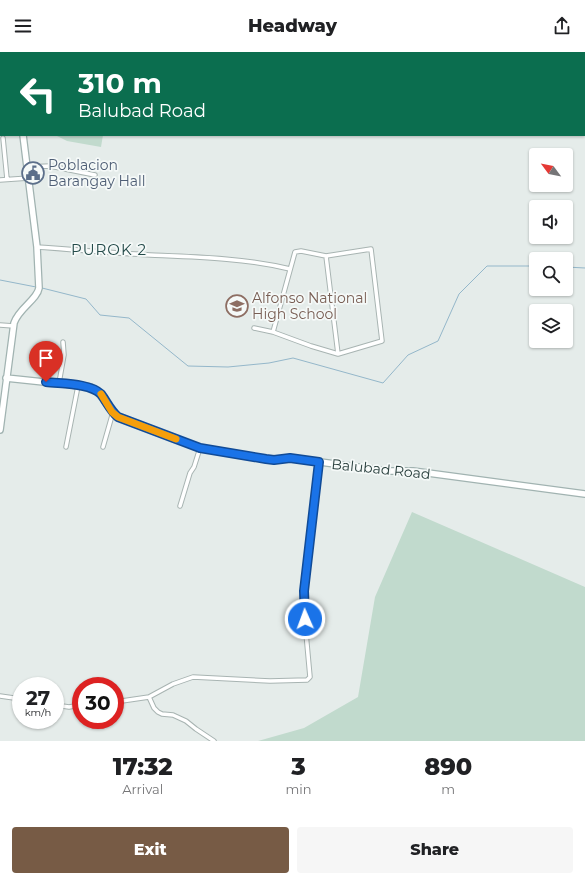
<!DOCTYPE html>
<html lang="en">
<head>
<meta charset="utf-8">
<style>
  :root { --surface:#fff; --page:#f6f6f6; --text:#202124; --muted:#757577; --accent:#775b45 }
  body { margin:0; font-family:Montserrat,sans-serif; background:var(--page); color:var(--text); height:100vh; display:flex; flex-direction:column; font-size:15px; white-space:nowrap }
  * { box-sizing:border-box; margin:0 }
  p { font-size:13px; color:var(--muted) }
  .icon { flex:none; width:22px; height:22px; fill:none; stroke:currentColor; stroke-width:2; stroke-linecap:round; stroke-linejoin:round }
  .map { position:relative; height:689px; overflow:hidden }
  .sheet { display:flex; flex-direction:column; background:var(--surface); flex:1 }
  .sheet>* { flex:none }
  .top-card { position:absolute; left:0px; top:0px; width:585px; height:84px; box-shadow:0 1px 3px #0004; background:#0b6e4f; color:#fff; overflow:hidden }
  .needle { width:26px; rotate:302deg }
  .fabs { position:absolute; left:529px; top:96px; display:grid; gap:8px }
  .fabs a { display:grid; place-items:center; width:44px; height:44px; border-radius:4px; background:var(--surface); box-shadow:0 1px 3px #0004; font-size:20px }
  .speed { position:absolute; left:12px; top:625px; display:flex; gap:8px; font-size:20px; font-weight:700; text-align:center }
  .speed>* { display:grid; place-content:center; width:52px; height:52px; border-radius:50%; background:var(--surface); box-shadow:0 1px 3px #0004; line-height:1 }
  .speed small { font-size:10px; font-weight:400 }
  .speed .limit { border:6px solid #d22; background:#fff; color:#111 }
  .pin { position:absolute; display:grid; place-items:center; width:34px; height:34px; color:#fff; margin:-41px -17px; border-radius:50% 50% 50% 0; rotate:-45deg; box-shadow:0 0 4px #0007 }
  .pin .icon { rotate:45deg }
  .me { position:absolute; width:44px; margin:-22px; rotate:358deg; stroke-linejoin:round; filter:drop-shadow(0 0 3px #0008) }
  .turn { display:flex; align-items:center; gap:14px; height:84px; padding:0 12px; font-size:18px }
  .turn .icon { width:52px; height:52px; stroke-width:2.5 }
  .turn b { display:block; font-size:28px; line-height:34px }
  .eta { display:flex; justify-content:space-evenly; align-items:center; height:68px; text-align:center }
  .eta b { font-size:24px; font-weight:800; line-height:28px }
  .primary-button { display:flex; gap:8px; margin-top:auto; padding:8px 12px }
  .primary-button a { flex:1; height:46px; border-radius:4px; background:var(--accent); color:#fff; font-size:16px; font-weight:800; line-height:46px; text-align:center }
  .primary-button a+a { background:var(--page); color:var(--text) }
  header { display:flex; justify-content:space-between; align-items:center; height:52px; padding:0 12px; background:var(--surface); font-size:18px; font-weight:800 }
  .map>svg:first-child { display:block }
</style>
</head>
<body>
<header><svg class="icon" aria-label="menu" viewBox="0 0 24 24"><path d="M4 6h16M4 12h16M4 18h16"/></svg>Headway<svg class="icon" aria-label="share" viewBox="0 0 24 24"><path d="M12 15V3M7 8l5-5 5 5M5 13v7h14v-7"/></svg></header>
<div class="map">
<svg width="585" height="689" viewBox="0 0 585 689">
  <rect width="100%" height="100%" fill="#e5ecea"/>
  <path fill="#c1dacd" d="M 55,83 L 103,83 L 101,95 L 67,89 Z
    M 412,460 L 585,535 L 585,689 L 258,689 L 304,676 L 358,645 L 375,545 Z"/>
  <g fill="none" stroke-linecap="round" stroke-linejoin="round">
    <path stroke="#94b7ca" stroke-width="1" d="M 250,0 L 252,1
      M 432,0 L 437,1
      M 465,0 L 471,1
      M 342,1 L 348,1
      M 421,1 L 425,0
      M 452,1 L 456,0
      M 584,16 L 585,16
      M 566,215 L 585,216
      M 0,228 L 36,235
      M 42,236 L 86,247 L 100,263 L 129,266 L 188,314 L 228,315 L 269,311 L 293,306 L 383,331 L 408,303 L 438,289 L 459,242 L 487,214 L 536,214"/>
    <g stroke="#a8b4b2" stroke-width="5.5">
      <path id="street" d="M 3,86 L 7,127
        M 27,115 L 50,114 L 95,123
        M 0,128 L 29,126
        M 37,195 C 75,198 112,201 150,203 C 197,205 244,206 290,217
        M 326,204 L 338,302
        M 0,273 L 14,274
        M 254,276 L 273,280 L 311,294 L 338,302 L 382,289 L 371,197 L 326,204 L 301,199 L 295,200 L 273,280
        M 59,331 L 64,303 L 63,290
        M 66,395 L 78,334
        M 103,395 L 113,360
        M 180,454 L 190,421 L 194,415 L 200,396
        M 0,644 L 21,647
        M 149,645 L 154,656 L 158,660 L 162,662 L 173,663 L 186,669 L 196,677 L 214,689
        M 115,650 L 149,645 L 173,632 L 193,625 L 270,629 L 307,628 L 310,625 L 306,581 L 304,539 L 319,410
        M 55,653 L 69,655 L 81,653"/>
    </g>
    <g stroke="#a1b3b1" stroke-width="8">
      <path id="secondary" d="M 0,36 L 1,36
        M 584,56 L 585,57
        M 6,326 L 91,335 C 103,342 107,356 118,365 L 200,396 L 266,407 L 274,408 L 290,406 L 388,419 L 413,419 L 585,442
        M 0,378 L 14,271 C 19,256 37,248 39,236 L 37,195 L 23,83"/>
    </g>
    <use href="#street" stroke="#fff" stroke-width="3.5"/>
    <use href="#secondary" stroke="#fff" stroke-width="5.5"/>
  </g>
  <g fill="none" stroke-linecap="round" stroke-linejoin="round">
    <g stroke="#114b97" stroke-width="10">
      <path id="route" d="M 46,330 C 61,332 90,331 101,342 C 107,350 110,358 118,365 L 200,396 L 266,407 L 274,408 L 290,406 L 319,410 L 304,539 L 305,567"/>
    </g>
    <use href="#route" stroke="#1a73e8" stroke-width="7"/>
    <path stroke="#f59e0b" stroke-width="7" d="M 101,342 L 112,360 L 118,365 L 176,387"/>
  </g>
  <defs>
    <g id="civic-ring" transform="scale(1.15)"><circle r="9.5" fill="#f5f9f8" stroke="#5c6f8a" stroke-width="1.5"/><path d="M-.6-6.5H3V-4.5H.6V-3L4-1V1h2V6H-6V1h2V-1L-.6-3ZM-1.2 2.5V6h2.4V2.5Z" fill="#5c6f8a"/></g>
    <g id="school-ring" transform="scale(1.15)"><circle r="9.5" fill="#f5f9f8" stroke="#8d6e63" stroke-width="1.5"/><path d="M0-5L7-2L0 1L-7-2ZM-4 1L0 2.5L4 1V4Q0 6-4 4Z" fill="#8d6e63"/></g>
  </defs>
  <g fill-rule="evenodd">
    <use href="#civic-ring" x="33" y="121"/>
    <use href="#school-ring" x="237" y="254"/>
  </g>
  <g text-anchor="middle" dominant-baseline="central" stroke-width="3.5" stroke-linejoin="round" paint-order="stroke">
    <g font-size="14" fill="#4e5e75" stroke="#f5f9f8" text-anchor="start">
      <text x="48" y="113">Poblacion<tspan x="48" dy="16">Barangay Hall</tspan></text>
    </g>
    <g font-size="14" fill="#785e54" stroke="#f5f9f8" text-anchor="start">
      <text x="252" y="246">Alfonso National<tspan x="252" dy="16">High School</tspan></text>
    </g>
    <g font-size="14" fill="#263c3a" stroke="#f5f9f8">
      <text transform="translate(381 417) rotate(6)">Balubad Road</text>
    </g>
    <g font-size="15" letter-spacing="1" fill="#244b4a" stroke="#f5f9f8">
      <text x="109" y="197">PUROK 2</text>
    </g>
  </g>
</svg>
<div class="fabs">
<a><svg class="needle" viewBox="-14 -14 28 28"><path d="M0-13l5 13h-10z" fill="#e53935"/><path d="M0 13l5-13h-10z" fill="#757577"/></svg></a>
<a><svg class="icon" aria-label="sound" viewBox="0 0 24 24"><path d="M4 9h4l5-4v14l-5-4H4zM17 9q2 3 0 6"/></svg></a>
<a><svg class="icon" aria-label="search" viewBox="0 0 24 24"><circle cx="10" cy="10" r="6"/><path d="M15 15l6 6"/></svg></a>
<a><svg class="icon" aria-label="layers" viewBox="0 0 24 24"><path d="M12 4l9 5-9 5-9-5zM3 14l9 5 9-5"/></svg></a>
</div>
<div class="speed"><div>27<small>km/h</small></div><div class="limit">30</div></div>
<div class="pin" style="left:46px;top:330px;background:#d93025"><svg class="icon" aria-label="arrive" viewBox="0 0 24 24"><path d="M6 21V4h12l-3 4 3 4H6"/></svg></div>
<svg class="me" style="left:305px;top:567px" viewBox="-20 -20 40 40"><circle r="17" fill="#1a73e8" stroke="#fff" stroke-width="3"/><path d="M0-11L8 9 0 5-8 9z" fill="#fff"/></svg>
<div class="top-card">
<div class="turn"><svg class="icon" aria-label="left" viewBox="0 0 24 24"><path d="M17 20v-9H6M10 6l-5 5 5 5"/></svg><div><b>310 m</b>Balubad Road</div></div>
</div>
</div>
<section class="sheet">
<div class="eta">
<div><b>17:32</b><p>Arrival</p></div>
<div><b>3</b><p>min</p></div>
<div><b>890</b><p>m</p></div>
</div>
<div class="primary-button"><a>Exit</a><a>Share</a></div>
</section>
</body>
</html>
